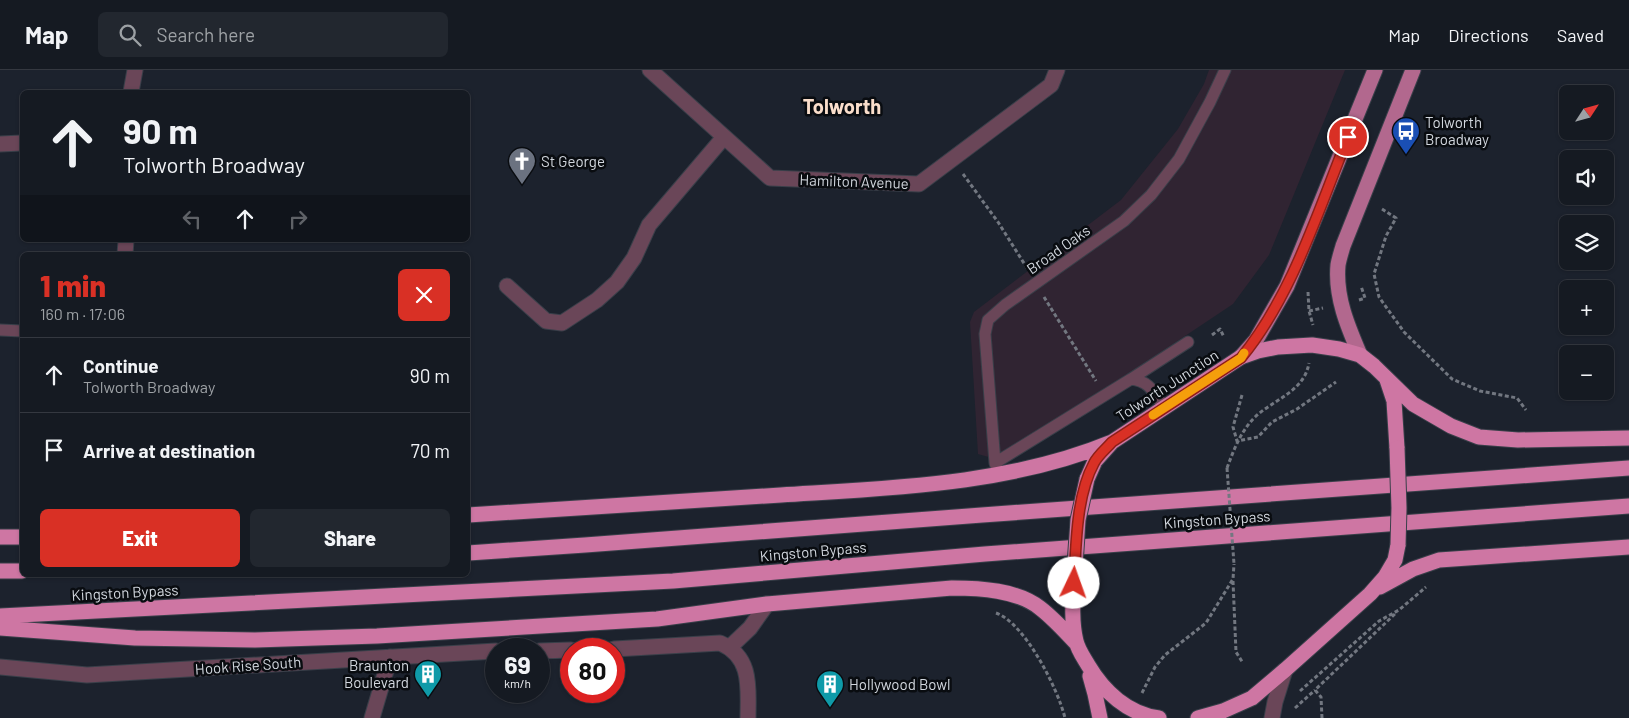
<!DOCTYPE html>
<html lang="en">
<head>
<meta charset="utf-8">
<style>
  :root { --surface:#151a22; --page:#22272f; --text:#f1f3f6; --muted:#9da1a5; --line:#343840; --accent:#d93025 }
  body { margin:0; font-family:Barlow,sans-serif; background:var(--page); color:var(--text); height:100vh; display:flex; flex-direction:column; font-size:19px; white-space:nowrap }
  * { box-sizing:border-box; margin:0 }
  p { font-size:16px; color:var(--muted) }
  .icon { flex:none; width:28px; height:28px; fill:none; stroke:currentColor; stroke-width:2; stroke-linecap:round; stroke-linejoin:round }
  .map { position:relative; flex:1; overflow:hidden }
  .sheet { position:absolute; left:20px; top:182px; width:450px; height:325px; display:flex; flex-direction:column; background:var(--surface); border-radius:8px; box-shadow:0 1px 4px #0004,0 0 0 1px var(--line) }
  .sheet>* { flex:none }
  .guide { position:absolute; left:20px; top:20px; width:450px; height:152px; border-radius:8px; box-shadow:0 1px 4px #0004,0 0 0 1px var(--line); background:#151a22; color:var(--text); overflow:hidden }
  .needle { width:32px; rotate:54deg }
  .tools { position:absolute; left:1559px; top:15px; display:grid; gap:10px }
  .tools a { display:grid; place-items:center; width:55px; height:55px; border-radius:8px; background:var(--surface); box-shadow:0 1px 4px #0004,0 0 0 1px var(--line); font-size:25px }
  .speed { position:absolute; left:485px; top:568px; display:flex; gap:10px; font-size:25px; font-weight:700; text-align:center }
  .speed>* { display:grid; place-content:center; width:65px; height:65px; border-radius:50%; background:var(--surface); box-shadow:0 1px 4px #0004,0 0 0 1px var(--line); line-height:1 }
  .speed small { font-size:12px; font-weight:400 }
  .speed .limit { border:8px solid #d22; background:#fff; color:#111 }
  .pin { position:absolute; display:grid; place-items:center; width:42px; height:42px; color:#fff; margin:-21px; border:2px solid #fff; border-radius:50%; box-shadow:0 1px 5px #0007 }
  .me { position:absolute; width:55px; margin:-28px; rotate:3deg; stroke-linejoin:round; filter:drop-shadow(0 0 4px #0008) }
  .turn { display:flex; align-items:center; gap:18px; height:105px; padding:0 20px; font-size:22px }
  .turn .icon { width:65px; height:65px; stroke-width:2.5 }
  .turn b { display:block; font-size:35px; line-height:42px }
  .lanes { display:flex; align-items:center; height:48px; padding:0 20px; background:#0003; justify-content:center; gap:25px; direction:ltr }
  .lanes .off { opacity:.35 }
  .round { display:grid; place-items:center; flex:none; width:52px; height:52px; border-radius:8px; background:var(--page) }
  .summary { display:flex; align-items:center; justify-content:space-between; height:85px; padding:0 20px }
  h1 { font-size:30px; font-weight:800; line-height:38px; color:var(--accent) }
  .primary-button { display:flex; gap:10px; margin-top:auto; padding:10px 20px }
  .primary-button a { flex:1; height:58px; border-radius:8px; background:var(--accent); color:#fff; font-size:20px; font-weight:800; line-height:58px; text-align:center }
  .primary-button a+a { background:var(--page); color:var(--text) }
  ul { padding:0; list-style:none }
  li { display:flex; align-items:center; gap:15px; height:75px; padding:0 20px; border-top:1px solid var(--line) }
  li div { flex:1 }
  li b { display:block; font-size:19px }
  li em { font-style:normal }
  header { display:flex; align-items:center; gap:30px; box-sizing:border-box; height:70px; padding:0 25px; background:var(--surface); border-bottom:1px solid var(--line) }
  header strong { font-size:24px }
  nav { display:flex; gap:28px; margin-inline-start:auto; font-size:18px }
  .search { width:350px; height:45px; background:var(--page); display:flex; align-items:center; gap:12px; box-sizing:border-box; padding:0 18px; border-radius:8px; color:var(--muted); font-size:19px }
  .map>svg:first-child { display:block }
</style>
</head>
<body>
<header>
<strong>Map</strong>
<div class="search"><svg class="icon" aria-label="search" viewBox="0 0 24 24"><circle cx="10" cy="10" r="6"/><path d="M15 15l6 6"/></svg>Search here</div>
<nav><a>Map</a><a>Directions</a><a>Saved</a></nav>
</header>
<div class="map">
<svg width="1629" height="648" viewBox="0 0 1629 648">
  <rect width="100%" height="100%" fill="#1c222d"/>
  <path fill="#302432" d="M 1209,0 L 1345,0 L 1269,185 L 1233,234 L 999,390 L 978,384 L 970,252 L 974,242 L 1121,130 L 1178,59 L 1204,14 Z"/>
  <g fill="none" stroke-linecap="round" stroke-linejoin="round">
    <g stroke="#393f49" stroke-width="13">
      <path id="lane" d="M 0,260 L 22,261
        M 1131,309 L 1188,272
        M 995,393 L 1131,309 C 1150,311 1154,323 1164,337
        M 999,404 L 995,393 L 985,264 L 988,250 L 1005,235 L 1124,151 L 1151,125 L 1179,89 L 1210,32 L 1225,0"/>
    </g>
    <g stroke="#393f49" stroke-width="17">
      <path id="street" d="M 650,0 L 770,108 L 919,114 L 1051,15 L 1057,0
        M 131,22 L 135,0
        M 0,74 L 22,73
        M 125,185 L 126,170
        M 507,216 L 546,251 L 562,253 L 597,230 L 617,212 L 634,188 L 649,155 L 724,67
        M 730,577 L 750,558 L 767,534
        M 614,579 L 720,573 C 753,587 748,619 748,648
        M 539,581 L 571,580
        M 0,597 L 87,605 L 496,581
        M 372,648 L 390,587
        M 1272,648 L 1275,632 L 1285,600"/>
    </g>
    <g stroke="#393f49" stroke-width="17">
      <path id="primary" d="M 1360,285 C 1348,257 1335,227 1338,195 C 1339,189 1341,183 1343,176 L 1413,0
        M 1241,287 L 1256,270 L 1287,216 L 1375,0"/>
    </g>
    <g stroke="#393f49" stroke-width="17">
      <path id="highway" d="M 1387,310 L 1394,331 L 1397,378
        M 1087,409 L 1095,391 L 1112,372 L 1241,287 L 1258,281 L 1278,277 L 1312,275 L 1339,279 L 1360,285 L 1374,296 L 1413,334 L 1451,356 L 1479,367 L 1518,370 L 1629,368
        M 468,445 C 572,438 676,431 781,425 C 891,418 1008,415 1112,372
        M 0,467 L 22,467
        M 468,483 L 585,475 L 982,445 L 1629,398
        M 1075,495 C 1074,520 1070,547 1076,571 C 1078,580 1084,588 1088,595 C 1104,622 1128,644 1159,648
        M 0,501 L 22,501
        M 1380,517 L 1413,499 L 1439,490 L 1629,477
        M 0,546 L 673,511 L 985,484 L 1629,436
        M 0,558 L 135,568 L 255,570 L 377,566 L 657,549 L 767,534 L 952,518 C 980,518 1017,520 1040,538 C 1053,548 1065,561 1076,573
        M 1090,606 L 1095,624 L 1100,648
        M 1198,648 L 1223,641 L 1252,628 L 1285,600 L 1370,524 L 1385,507 L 1395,490 L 1398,475"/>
    </g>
    <path stroke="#727780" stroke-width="3" stroke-dasharray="4 2.5" stroke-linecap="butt" d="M 963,104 L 998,152 L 1027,198
      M 1382,139 L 1396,148 L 1386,166 L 1374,204 L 1379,227 L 1404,262 L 1452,309 L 1480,321 L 1517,328 L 1526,340
      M 1308,222 L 1309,241 L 1313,255
      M 1044,227 L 1096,311
      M 1359,230 L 1365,228 L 1361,216
      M 1309,241 L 1323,238
      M 1212,265 L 1220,259 L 1224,267
      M 1242,325 L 1233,357 L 1237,371 L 1258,367 L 1272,352 L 1297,339 L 1336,312
      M 1227,398 C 1234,379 1241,361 1255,347 C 1274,329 1304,322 1309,293
      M 1233,511 L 1236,582 L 1243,593
      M 996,543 C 1025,553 1058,619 1065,648
      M 1300,621 L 1379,551 L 1399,540 L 1426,517
      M 1142,623 L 1155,597 L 1165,585 L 1206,553 L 1233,509 L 1234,494
      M 1295,638 L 1315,620
      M 1322,648 L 1321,627 L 1315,620 L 1397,542"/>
    <use href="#lane" stroke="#6a4658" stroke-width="11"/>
    <use href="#street" stroke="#6a4658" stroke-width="15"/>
    <use href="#primary" stroke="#b2688e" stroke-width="15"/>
    <use href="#highway" stroke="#ce76a3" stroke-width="15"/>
    <g stroke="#393f49" stroke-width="17" stroke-linecap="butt">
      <path id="highway-bridge" d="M 1397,378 L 1399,438 L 1398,475
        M 1075,495 L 1078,450 L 1087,409"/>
    </g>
    <path stroke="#727780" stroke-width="3" stroke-dasharray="4 2.5" stroke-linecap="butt" d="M 1227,398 L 1234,494"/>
    <use href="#highway-bridge" stroke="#ce76a3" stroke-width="15"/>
  </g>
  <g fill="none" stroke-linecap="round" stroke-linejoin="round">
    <g stroke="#8d1f18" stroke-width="12">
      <path id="route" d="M 1074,513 C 1076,476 1076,426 1094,393 C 1098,385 1106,379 1112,372 L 1241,288 C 1292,226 1318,141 1348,67"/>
    </g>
    <use href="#route" stroke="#d93025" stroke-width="9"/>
    <path stroke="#f59e0b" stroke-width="9" d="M 1153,345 L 1241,288 L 1244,283"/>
  </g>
  <defs>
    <g id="bus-pin" transform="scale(1.4375)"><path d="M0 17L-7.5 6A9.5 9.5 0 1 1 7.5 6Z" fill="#1a4fb4" stroke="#090c10"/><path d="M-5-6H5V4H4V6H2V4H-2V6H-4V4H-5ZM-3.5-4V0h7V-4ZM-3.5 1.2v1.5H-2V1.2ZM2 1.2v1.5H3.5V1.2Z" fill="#fff"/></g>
    <g id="church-pin" transform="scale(1.4375)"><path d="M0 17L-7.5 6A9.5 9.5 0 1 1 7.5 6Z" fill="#6b7280" stroke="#090c10"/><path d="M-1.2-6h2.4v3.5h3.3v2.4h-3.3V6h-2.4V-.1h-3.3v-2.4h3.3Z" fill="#fff"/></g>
    <g id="building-pin" transform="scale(1.4375)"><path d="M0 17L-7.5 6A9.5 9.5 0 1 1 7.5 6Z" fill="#0f9aa8" stroke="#090c10"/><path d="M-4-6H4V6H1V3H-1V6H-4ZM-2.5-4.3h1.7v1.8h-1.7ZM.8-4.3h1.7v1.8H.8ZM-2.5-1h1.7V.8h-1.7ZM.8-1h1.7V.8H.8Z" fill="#fff"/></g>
  </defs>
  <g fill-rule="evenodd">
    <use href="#bus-pin" x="1406" y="61"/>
    <use href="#church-pin" x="522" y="91"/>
    <use href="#building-pin" x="428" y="604"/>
    <use href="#building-pin" x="830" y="614"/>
  </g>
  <g text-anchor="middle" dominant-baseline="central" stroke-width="5" stroke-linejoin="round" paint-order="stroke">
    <g font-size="15" fill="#d2d7de" stroke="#090c10" text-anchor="start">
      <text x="1425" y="52">Tolworth<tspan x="1425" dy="17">Broadway</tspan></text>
      <text x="541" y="91">St George</text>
      <text x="409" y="595" text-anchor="end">Braunton<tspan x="409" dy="17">Boulevard</tspan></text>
      <text x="849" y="614">Hollywood Bowl</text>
    </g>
    <g font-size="15" fill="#d2d7de" stroke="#090c10">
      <text transform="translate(854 111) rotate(2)">Hamilton Avenue</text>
      <text transform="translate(1058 179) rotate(-35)">Broad Oaks</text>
      <text transform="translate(1167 315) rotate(-33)">Tolworth Junction</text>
      <text transform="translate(1217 449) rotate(-4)">Kingston Bypass</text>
      <text transform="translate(813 481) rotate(-5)">Kingston Bypass</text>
      <text transform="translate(125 522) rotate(-3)">Kingston Bypass</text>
      <text transform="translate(248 595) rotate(-4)">Hook Rise South</text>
    </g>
    <g font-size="20" font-weight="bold" fill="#fadecb" stroke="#090c10">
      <text x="842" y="36">Tolworth</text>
    </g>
  </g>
</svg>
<div class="tools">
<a><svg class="needle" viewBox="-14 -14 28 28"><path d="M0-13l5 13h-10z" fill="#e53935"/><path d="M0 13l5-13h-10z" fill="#9da1a5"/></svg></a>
<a><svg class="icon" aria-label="sound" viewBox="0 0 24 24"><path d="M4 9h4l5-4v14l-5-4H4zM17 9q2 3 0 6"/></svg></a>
<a><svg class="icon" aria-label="layers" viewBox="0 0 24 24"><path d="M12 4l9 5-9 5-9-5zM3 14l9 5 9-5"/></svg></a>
<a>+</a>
<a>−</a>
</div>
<div class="speed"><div>69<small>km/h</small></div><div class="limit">80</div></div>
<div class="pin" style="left:1348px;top:67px;background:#d93025"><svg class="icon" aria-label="arrive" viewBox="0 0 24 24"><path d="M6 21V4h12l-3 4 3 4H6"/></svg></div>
<svg class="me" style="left:1074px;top:513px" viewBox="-20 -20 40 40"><circle r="19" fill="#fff"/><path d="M0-13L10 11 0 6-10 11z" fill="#d93025"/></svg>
<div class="guide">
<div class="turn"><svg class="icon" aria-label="ahead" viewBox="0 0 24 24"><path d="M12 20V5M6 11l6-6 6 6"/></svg><div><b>90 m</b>Tolworth Broadway</div></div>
<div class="lanes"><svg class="icon off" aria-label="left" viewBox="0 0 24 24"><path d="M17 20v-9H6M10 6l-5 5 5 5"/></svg><svg class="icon" aria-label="ahead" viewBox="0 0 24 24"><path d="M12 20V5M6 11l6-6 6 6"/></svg><svg class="icon off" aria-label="right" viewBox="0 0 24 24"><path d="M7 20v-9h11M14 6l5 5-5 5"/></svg></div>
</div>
<section class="sheet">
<div class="summary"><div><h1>1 min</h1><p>160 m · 17:06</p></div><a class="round" style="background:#d93025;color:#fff"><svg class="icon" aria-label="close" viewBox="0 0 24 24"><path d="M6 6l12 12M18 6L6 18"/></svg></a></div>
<ul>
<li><svg class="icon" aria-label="ahead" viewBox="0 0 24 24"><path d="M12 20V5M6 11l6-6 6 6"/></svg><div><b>Continue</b><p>Tolworth Broadway</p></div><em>90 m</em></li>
<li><svg class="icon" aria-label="arrive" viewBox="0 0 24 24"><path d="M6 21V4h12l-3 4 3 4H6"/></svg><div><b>Arrive at destination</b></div><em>70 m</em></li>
</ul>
<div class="primary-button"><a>Exit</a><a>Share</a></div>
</section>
</div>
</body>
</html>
